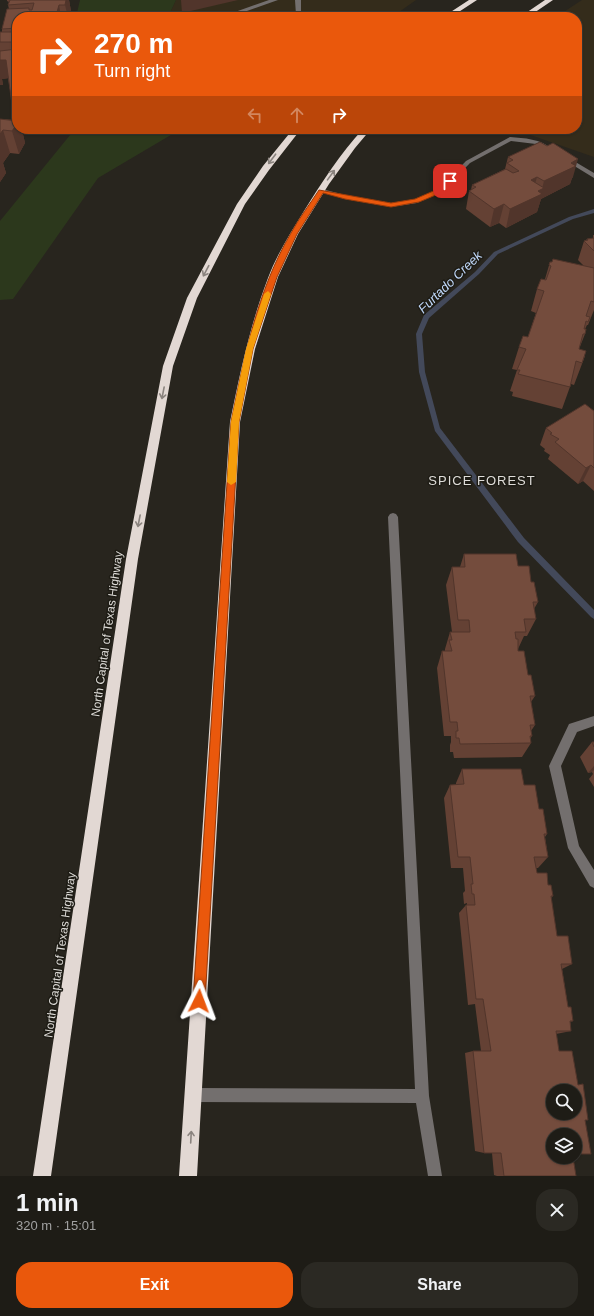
<!DOCTYPE html>
<html lang="en">
<head>
<meta charset="utf-8">
<style>
  :root { --surface:#1e1c16; --page:#2b2923; --text:#f1f3f6; --muted:#a1a1a1; --line:#3c3a35; --accent:#ea580c }
  body { margin:0; font-family:Helvetica,sans-serif; background:var(--page); color:var(--text); height:100vh; display:flex; flex-direction:column; font-size:15px; white-space:nowrap }
  * { box-sizing:border-box; margin:0 }
  p { font-size:13px; color:var(--muted) }
  .icon { flex:none; width:22px; height:22px; fill:none; stroke:currentColor; stroke-width:2; stroke-linecap:round; stroke-linejoin:round }
  .map { position:relative; height:1176px; overflow:hidden }
  .panel { display:flex; flex-direction:column; background:var(--surface); flex:1 }
  .panel>* { flex:none }
  .guide { position:absolute; left:12px; top:12px; width:570px; height:122px; border-radius:16px; box-shadow:0 1px 3px #0004,0 0 0 1px var(--line); background:#ea580c; color:#fff; overflow:hidden }
  .controls { position:absolute; left:546px; top:1084px; display:grid; gap:8px }
  .controls a { display:grid; place-items:center; width:36px; height:36px; border-radius:50%; background:var(--surface); box-shadow:0 1px 3px #0004,0 0 0 1px var(--line); font-size:20px }
  .pin { position:absolute; display:grid; place-items:center; width:34px; height:34px; color:#fff; margin:-17px; border-radius:8px; box-shadow:0 2px 6px #0006 }
  .me { position:absolute; width:44px; margin:-22px; rotate:3deg; stroke-linejoin:round; filter:drop-shadow(0 0 3px #0008) }
  .turn { display:flex; align-items:center; gap:14px; height:84px; padding:0 16px; font-size:18px }
  .turn .icon { width:52px; height:52px; stroke-width:2.5 }
  .turn b { display:block; font-size:28px; line-height:34px }
  .lanes { display:flex; align-items:center; height:38px; padding:0 16px; background:#0003; justify-content:center; gap:20px; direction:ltr }
  .lanes .off { opacity:.35 }
  .round { display:grid; place-items:center; flex:none; width:42px; height:42px; border-radius:16px; background:var(--page) }
  .head { display:flex; align-items:center; justify-content:space-between; height:68px; padding:0 16px }
  h1 { font-size:24px; font-weight:800; line-height:30px }
  .cta { display:flex; gap:8px; margin-top:auto; padding:8px 16px }
  .cta a { flex:1; height:46px; border-radius:16px; background:var(--accent); color:#fff; font-size:16px; font-weight:800; line-height:46px; text-align:center }
  .cta a+a { background:var(--page); color:var(--text) }
  .map>svg:first-child { display:block }
</style>
</head>
<body>
<div class="map">
<svg width="594" height="1176" viewBox="0 0 594 1176">
  <rect width="100%" height="100%" fill="#28251e"/>
  <path fill="#342c1b" d="M 176,0 L 416,0 L 392,17 L 168,17 Z
    M 582,0 L 594,0 L 594,157 L 513,129 L 577,129 L 577,17 L 556,17 Z"/>
  <path fill="#2c381c" d="M 80,0 L 176,0 L 168,17 L 76,17 Z
    M 75,129 L 181,129 L 98,178 L 13,299 L 0,300 L 0,221 Z"/>
  <g fill="none" stroke-linecap="round" stroke-linejoin="round">
    <path fill="#43495a" fill-rule="evenodd" d="M 594,209 L 594,213 L 573,219 L 498,254 L 479,274 L 429,318 L 422,334 L 425,372 L 440,428 L 524,538 L 594,610 L 594,619 L 591,617 L 518,542 L 435,431 L 419,372 L 416,334 L 424,315 L 475,272 L 494,252 L 569,217 Z"/>
    <path fill="#736f6e" fill-rule="evenodd" d="M 269,0 L 278,0 L 230,17 L 221,17 Z
      M 295,0 L 301,0 L 301,17 L 293,17 L 296,15 Z
      M 510,137 C 524,138 541,139 552,149 L 549,151 L 536,144 L 511,141 L 470,163 L 442,192 L 417,203 L 391,207 L 345,199 L 318,191 L 322,189 L 345,195 L 391,203 L 415,199 L 438,190 L 466,161 Z
      M 563,157 L 567,157 L 594,173 L 594,178 L 563,159 Z
      M 393,513 L 396,514 L 398,517 L 429,1096 L 442,1176 L 428,1176 L 416,1103 L 193,1102 L 188,1100 L 186,1095 L 188,1090 L 193,1088 L 415,1089 L 388,517 L 390,514 Z
      M 594,716 L 594,726 L 577,732 L 561,766 L 579,846 L 594,870 L 594,888 L 590,886 L 568,848 L 549,766 L 569,724 Z"/>
    <path fill="#e2d8d3" fill-rule="evenodd" d="M 469,0 L 477,0 L 451,17 L 443,17 Z
      M 545,0 L 553,0 L 528,17 L 520,17 Z
      M 293,129 L 301,129 L 269,170 L 245,204 L 197,298 L 173,366 L 138,559 L 51,1176 L 33,1176 L 126,559 L 163,366 L 187,298 L 237,204 L 263,166 Z
      M 363,129 L 371,129 L 355,148 L 329,184 L 298,234 L 278,277 L 255,349 L 240,422 L 197,1176 L 179,1176 L 230,422 C 240,373 250,325 268,278 C 277,254 291,232 304,211 C 322,182 340,154 363,129 Z"/>
  </g>
  <path fill="#644134" d="M 7,0 L 69,0 L 71,11 L 70,17 L 17,17 L 17,129 L 22,130 L 25,143 L 19,154 L 10,153 L 3,163 L 6,173 L 0,182 L 0,119 L 15,120 L 8,78 L 2,79 L 3,85 L 0,85 L 0,33 L 2,32 L 2,29 L 9,9 L 8,5 L 9,2 L 7,1 Z
    M 508,157 L 573,177 L 572,178 L 570,184 L 541,199 L 537,212 L 506,228 L 499,223 L 490,227 L 466,209 L 469,191 L 471,190 L 472,185 L 505,169 Z
    M 593,235 L 594,235 L 594,310 L 588,325 L 587,325 L 585,329 L 585,334 L 579,349 L 585,356 L 574,385 L 571,384 L 562,409 L 512,396 L 513,392 L 510,391 L 517,370 L 512,369 L 519,347 L 528,337 L 536,313 L 531,311 L 537,289 L 545,279 L 550,262 L 584,266 L 578,260 L 584,241 L 586,240 L 587,239 L 593,238 Z
    M 594,411 L 594,491 L 583,481 L 578,484 L 548,459 L 550,455 L 544,451 L 545,449 L 540,445 L 546,428 Z
    M 464,554 L 518,566 L 531,582 L 538,602 L 534,609 L 536,619 L 527,636 L 524,636 L 518,649 L 518,651 L 528,675 L 535,696 L 531,702 L 535,725 L 531,731 L 532,736 L 530,739 L 531,743 L 522,757 L 454,758 L 453,752 L 450,752 L 450,745 L 451,742 L 451,736 L 444,736 L 437,668 L 442,651 L 445,651 L 445,649 L 450,632 L 452,632 L 446,585 L 452,567 L 460,567 Z
    M 592,742 L 594,742 L 594,787 L 589,779 L 593,774 L 592,772 L 588,773 L 580,757 Z
    M 462,769 L 524,785 L 539,809 L 547,834 L 545,837 L 548,857 L 538,868 L 536,868 L 537,873 L 548,885 L 553,896 L 551,898 L 557,936 L 572,964 L 562,969 L 568,1007 L 573,1021 L 570,1022 L 571,1031 L 556,1034 L 559,1051 L 578,1085 L 585,1120 L 553,1135 L 576,1176 L 497,1176 L 494,1175 L 492,1153 L 484,1153 L 475,1151 L 465,1053 L 473,1051 L 481,1051 L 475,1004 L 468,1005 L 459,913 L 466,905 L 467,905 L 467,903 L 464,904 L 463,893 L 465,891 L 463,868 L 451,868 L 444,798 L 450,785 L 456,785 L 456,783 Z"/>
  <path fill="#51352b" d="M 66,0 L 69,0 L 71,11 L 70,17 L 68,17 L 65,5 Z
    M 181,0 L 238,0 L 182,13 Z
    M 59,5 L 61,17 L 59,17 L 57,12 Z
    M 0,60 L 6,60 L 11,78 L 2,79 L 3,85 L 0,85 Z
    M 13,112 L 17,112 L 17,129 L 30,129 L 22,130 L 25,143 L 19,154 L 12,131 L 16,125 Z
    M 3,130 L 10,153 L 3,163 L 6,173 L 0,182 L 0,134 Z
    M 578,159 L 573,177 L 572,178 L 570,184 L 541,199 L 537,212 L 506,228 L 510,209 L 538,191 L 542,189 L 544,181 L 571,163 Z
    M 537,177 L 532,195 L 531,180 Z
    M 504,204 L 499,223 L 490,227 L 494,209 Z
    M 591,465 L 583,481 L 578,484 L 586,468 Z
    M 594,766 L 594,770 L 592,772 L 588,773 Z"/>
  <path fill="#744c3d" stroke="#51352b" fill-rule="evenodd" d="M 10,0 L 66,0 L 65,5 L 59,5 L 57,12 L 54,12 L 54,15 L 60,14 L 60,17 L 17,17 L 17,28 L 2,29 L 7,9 L 29,8 L 29,10 L 32,10 L 34,3 L 8,5 Z
    M 0,32 L 17,32 L 17,42 L 0,42 Z
    M 17,49 L 17,112 L 13,112 L 6,60 L 0,60 L 0,51 Z
    M 0,119 L 17,121 L 17,124 L 12,131 L 3,130 L 0,134 Z
    M 540,142 L 547,146 L 553,143 L 578,159 L 571,163 L 576,166 L 544,181 L 537,177 L 531,180 L 544,188 L 538,191 L 542,194 L 510,209 L 504,204 L 494,209 L 469,191 L 476,187 L 472,185 L 506,169 L 513,173 L 519,171 L 507,163 L 513,160 L 508,157 Z
    M 594,238 L 594,251 L 584,241 L 588,240 L 587,239 Z
    M 553,259 L 594,268 L 594,302 L 591,301 L 586,316 L 590,317 L 588,322 L 586,321 L 584,329 L 586,329 L 585,334 L 583,334 L 579,349 L 586,351 L 582,363 L 576,361 L 570,387 L 518,374 L 520,370 L 517,370 L 526,349 L 519,347 L 523,336 L 528,337 L 544,291 L 537,289 L 541,279 L 546,280 L 551,266 L 549,265 L 550,262 L 552,262 Z
    M 585,404 L 594,411 L 594,468 L 591,465 L 586,468 L 555,442 L 559,439 L 550,434 L 552,433 L 546,428 Z
    M 464,554 L 516,554 L 518,566 L 529,566 L 531,582 L 534,582 L 538,602 L 533,602 L 536,619 L 524,619 L 526,632 L 515,632 L 516,639 L 518,639 L 518,651 L 524,651 L 528,675 L 531,675 L 535,696 L 530,696 L 535,725 L 530,725 L 532,736 L 530,736 L 531,743 L 460,744 L 459,738 L 456,738 L 456,731 L 458,731 L 457,722 L 450,722 L 442,651 L 452,651 L 449,640 L 452,640 L 450,632 L 470,632 L 469,620 L 458,620 L 452,567 L 465,567 Z
    M 592,742 L 594,742 L 594,747 Z
    M 462,769 L 521,769 L 524,785 L 535,785 L 539,809 L 543,809 L 547,834 L 544,834 L 548,857 L 534,857 L 537,873 L 547,873 L 548,885 L 551,885 L 553,896 L 551,896 L 557,936 L 568,936 L 572,964 L 561,964 L 568,1007 L 571,1007 L 573,1021 L 570,1021 L 571,1031 L 556,1031 L 559,1051 L 572,1051 L 578,1085 L 583,1084 L 588,1120 L 585,1120 L 591,1154 L 575,1154 L 575,1135 L 553,1135 L 553,1157 L 573,1157 L 576,1176 L 504,1176 L 501,1153 L 484,1153 L 473,1051 L 491,1051 L 483,999 L 476,999 L 466,905 L 475,905 L 474,894 L 472,894 L 471,884 L 473,884 L 470,857 L 458,857 L 450,785 L 464,784 ZM 553,1091 L 575,1091 L 575,1113 L 553,1113 Z"/>
  <defs><path id="oneway-shaft" d="M-6 0H5M1.5-3L5.5 0L1.5 3" fill="none" stroke-width="1.6" stroke-linecap="round" stroke-linejoin="round"/></defs>
  <g stroke="#8a837e">
    <use href="#oneway-shaft" transform="translate(272 159) rotate(127)"/>
    <use href="#oneway-shaft" transform="translate(331 175) rotate(-54)"/>
    <use href="#oneway-shaft" transform="translate(206 271) rotate(118)"/>
    <use href="#oneway-shaft" transform="translate(163 393) rotate(101)"/>
    <use href="#oneway-shaft" transform="translate(139 521) rotate(101)"/>
    <use href="#oneway-shaft" transform="translate(191 1137) rotate(-87)"/>
  </g>
  <path fill="#ea580c" stroke="#983908" d="M 450,179 L 453,181 L 443,192 L 419,202 L 391,207 L 345,199 L 323,193 L 297,234 L 277,277 L 253,349 L 239,422 L 205,1001 L 203,1006 L 199,1007 L 195,1006 L 193,1001 L 231,422 C 244,358 257,291 291,233 C 299,218 310,204 319,190 L 391,203 L 415,199 L 438,189 Z"/>
  <path fill="#f59e0b" d="M 268,291 L 271,294 L 253,349 L 239,422 L 236,482 L 231,485 L 227,482 L 231,422 L 246,349 L 264,294 Z"/>
  <g text-anchor="middle" dominant-baseline="central" stroke-width="3" stroke-linejoin="round" paint-order="stroke">
    <g font-size="12" fill="#dedcd8" stroke="#1e1c15">
      <text transform="translate(107 634) rotate(-82)">North Capital of Texas Highway</text>
      <text transform="translate(60 955) rotate(-82)">North Capital of Texas Highway</text>
    </g>
    <g font-size="13" font-style="italic" fill="#c1d9fb" stroke="#1e1c15">
      <text transform="translate(450 282) rotate(-44)">Furtado Creek</text>
    </g>
    <g font-size="13" letter-spacing="1" fill="#dedcd8" stroke="#1e1c15">
      <text x="482" y="480">SPICE FOREST</text>
    </g>
  </g>
</svg>
<div class="controls">
<a><svg class="icon" aria-label="search" viewBox="0 0 24 24"><circle cx="10" cy="10" r="6"/><path d="M15 15l6 6"/></svg></a>
<a><svg class="icon" aria-label="layers" viewBox="0 0 24 24"><path d="M12 4l9 5-9 5-9-5zM3 14l9 5 9-5"/></svg></a>
</div>
<div class="pin" style="left:450px;top:181px;background:#d93025"><svg class="icon" aria-label="arrive" viewBox="0 0 24 24"><path d="M6 21V4h12l-3 4 3 4H6"/></svg></div>
<svg class="me" style="left:199px;top:1001px" viewBox="-20 -20 40 40"><path d="M0-17L14 15 0 8-14 15z" fill="#ea580c" stroke="#fff" stroke-width="4"/></svg>
<div class="guide">
<div class="turn"><svg class="icon" aria-label="right" viewBox="0 0 24 24"><path d="M7 20v-9h11M14 6l5 5-5 5"/></svg><div><b>270 m</b>Turn right</div></div>
<div class="lanes"><svg class="icon off" aria-label="left" viewBox="0 0 24 24"><path d="M17 20v-9H6M10 6l-5 5 5 5"/></svg><svg class="icon off" aria-label="ahead" viewBox="0 0 24 24"><path d="M12 20V5M6 11l6-6 6 6"/></svg><svg class="icon" aria-label="right" viewBox="0 0 24 24"><path d="M7 20v-9h11M14 6l5 5-5 5"/></svg></div>
</div>
</div>
<section class="panel">
<div class="head"><div><h1>1 min</h1><p>320 m · 15:01</p></div><a class="round"><svg class="icon" aria-label="close" viewBox="0 0 24 24"><path d="M6 6l12 12M18 6L6 18"/></svg></a></div>
<div class="cta"><a>Exit</a><a>Share</a></div>
</section>
</body>
</html>
